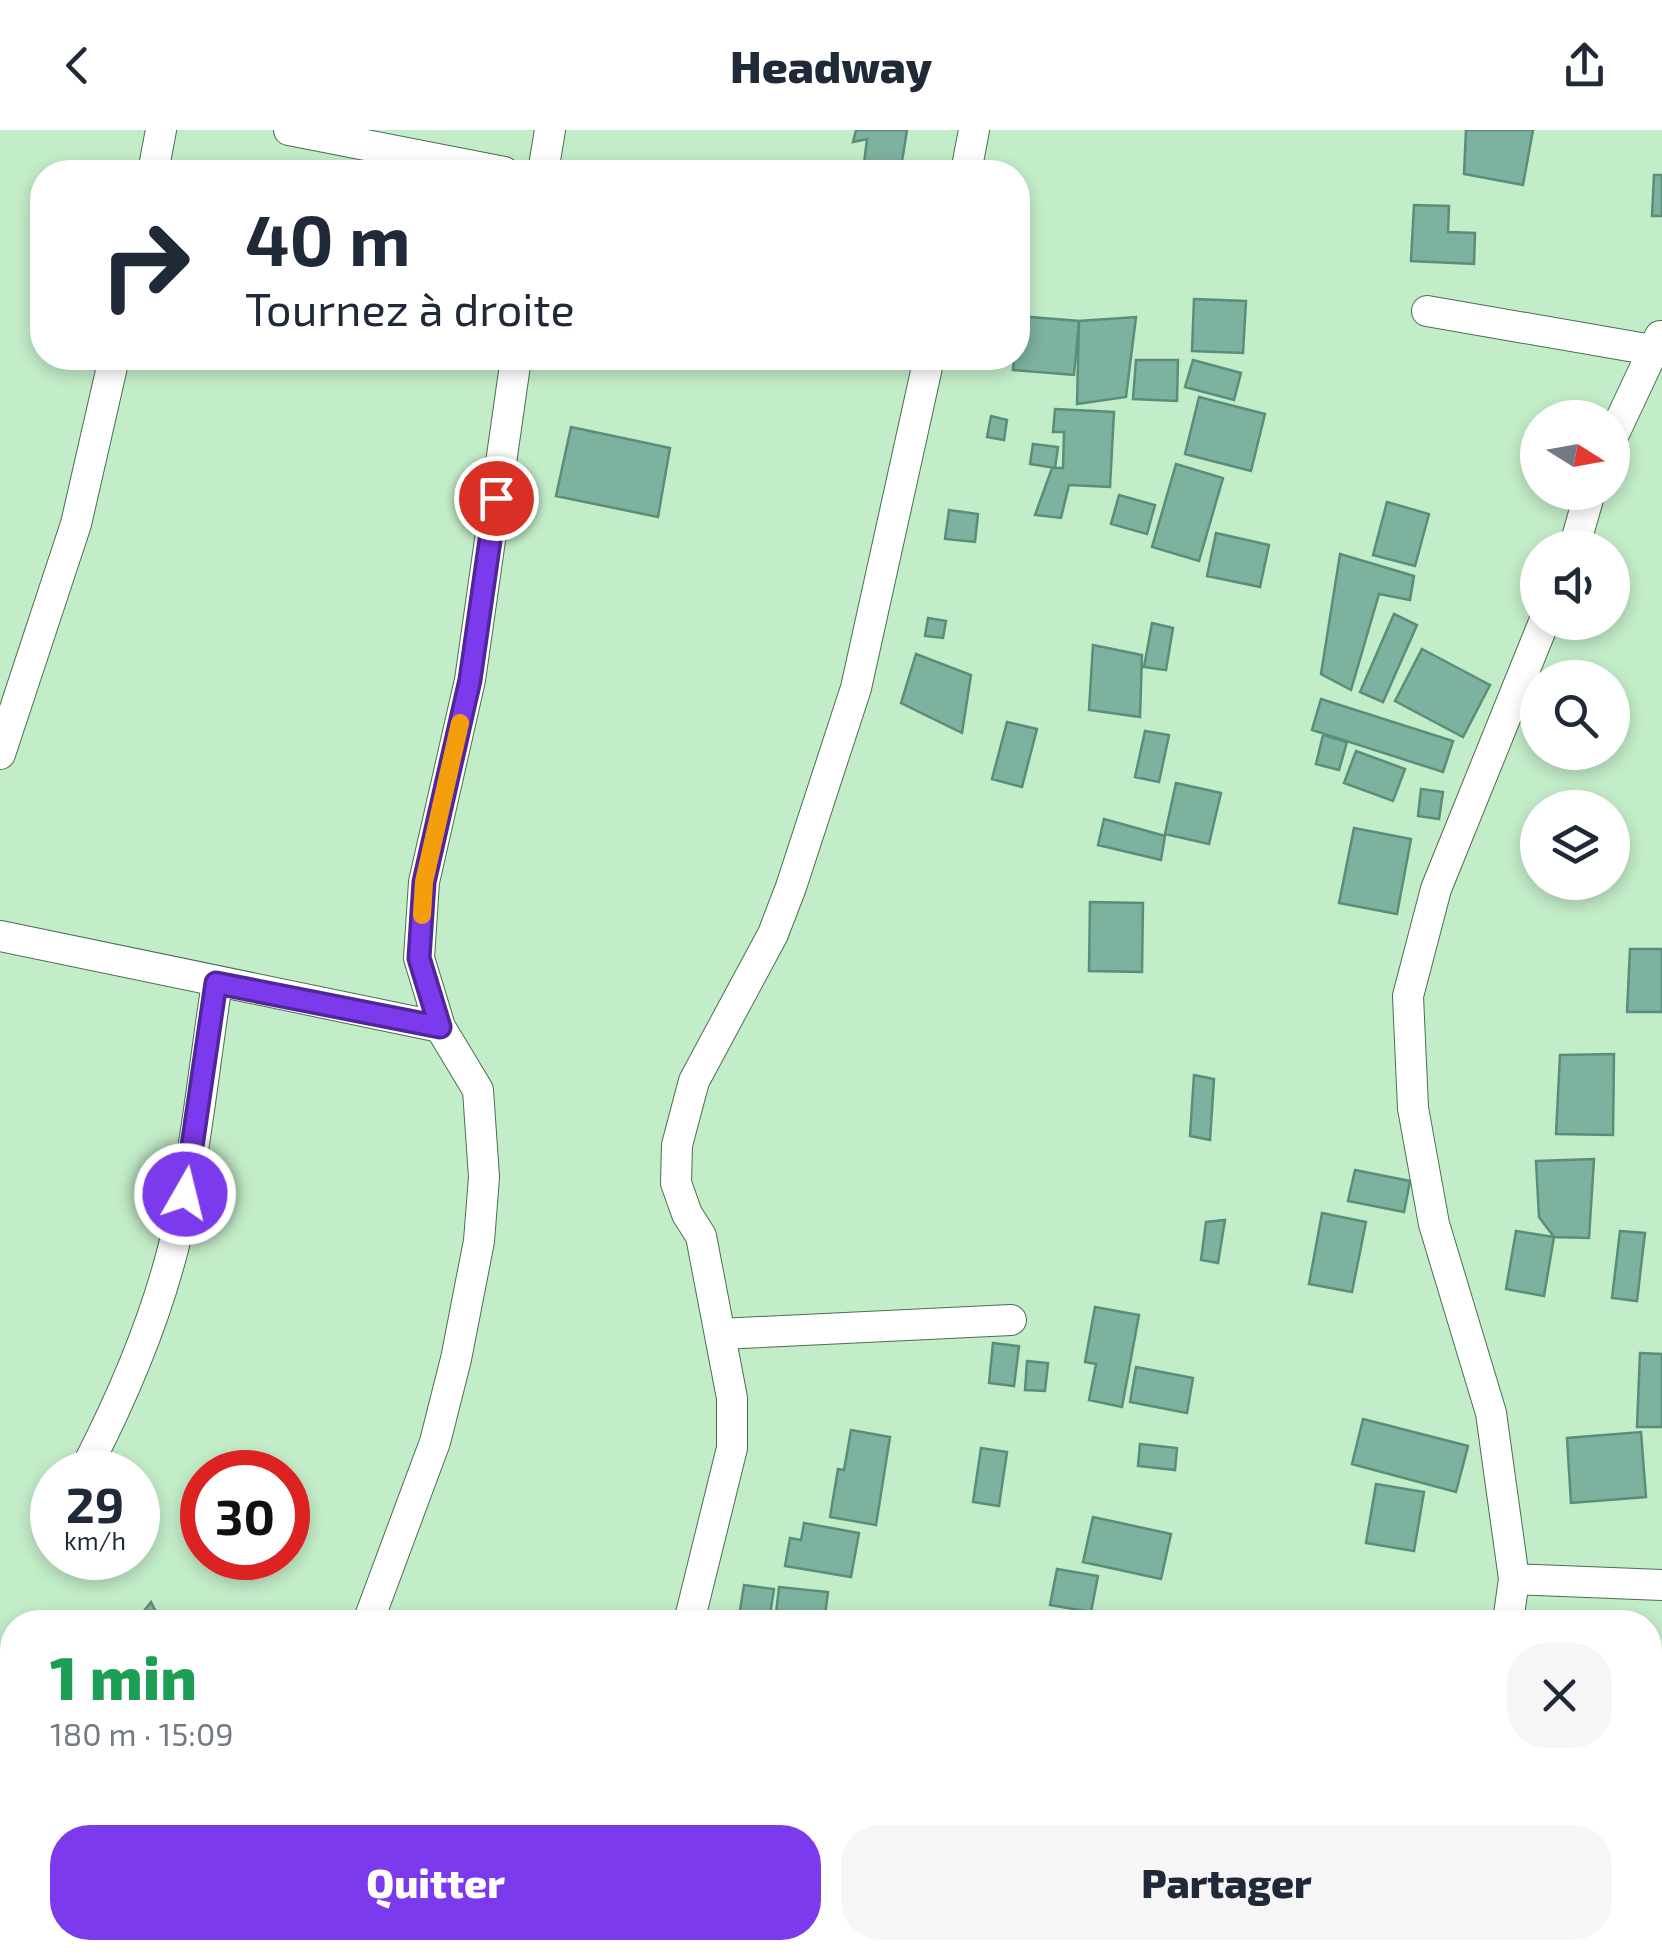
<!DOCTYPE html>
<html lang="fr">
<head>
<meta charset="utf-8">
<style>
  :root { --surface:#fff; --page:#f6f6f7; --text:#1f2937; --muted:#747a83; --accent:#7c3aed }
  body { margin:0; font-family:"Exo 2",sans-serif; background:var(--page); color:var(--text); height:100vh; display:flex; flex-direction:column; font-size:38px; white-space:nowrap }
  * { box-sizing:border-box; margin:0 }
  p { font-size:32px; color:var(--muted) }
  .icon { flex:none; width:55px; height:55px; fill:none; stroke:currentColor; stroke-width:2; stroke-linecap:round; stroke-linejoin:round }
  .map { position:relative; flex:1; overflow:hidden }
  .details { position:absolute; left:0px; top:1480px; width:1662px; height:350px; display:flex; flex-direction:column; background:var(--surface); border-radius:40px 40px 0 0; box-shadow:0 5px 15px #0003 }
  .details>* { flex:none }
  .guide { position:absolute; left:30px; top:30px; width:1000px; height:210px; border-radius:40px; box-shadow:0 5px 15px #0003; background:#fff; color:var(--text); overflow:hidden }
  .needle { width:65px; rotate:101deg }
  .tools { position:absolute; left:1520px; top:270px; display:grid; gap:20px }
  .tools a { display:grid; place-items:center; width:110px; height:110px; border-radius:50%; background:var(--surface); box-shadow:0 5px 15px #0003; font-size:50px }
  .speed { position:absolute; left:30px; top:1320px; display:flex; gap:20px; font-size:50px; font-weight:700; text-align:center }
  .speed>* { display:grid; place-content:center; width:130px; height:130px; border-radius:50%; background:var(--surface); box-shadow:0 5px 15px #0003; line-height:1 }
  .speed small { font-size:25px; font-weight:400 }
  .speed .limit { border:15px solid #d22; background:#fff; color:#111 }
  .pin { position:absolute; display:grid; place-items:center; width:85px; height:85px; color:#fff; margin:-42px; border:5px solid #fff; border-radius:50%; box-shadow:0 2px 10px #0007 }
  .me { position:absolute; width:110px; margin:-55px; rotate:8deg; stroke-linejoin:round; filter:drop-shadow(0 0 8px #0008) }
  .turn { display:flex; align-items:center; gap:35px; height:210px; padding:0 50px; font-size:45px }
  .turn .icon { width:130px; height:130px; stroke-width:2.5 }
  .turn b { display:block; font-size:70px; line-height:85px }
  .round { display:grid; place-items:center; flex:none; width:105px; height:105px; border-radius:40px; background:var(--page) }
  .head { display:flex; align-items:center; justify-content:space-between; height:170px; padding:0 50px }
  h1 { font-size:60px; font-weight:800; line-height:75px; color:#1e9e55 }
  .primary-button { display:flex; gap:20px; margin-top:auto; padding:20px 50px }
  .primary-button a { flex:1; height:115px; border-radius:40px; background:var(--accent); color:#fff; font-size:40px; font-weight:800; line-height:115px; text-align:center }
  .primary-button a+a { background:var(--page); color:var(--text) }
  header { display:flex; justify-content:space-between; align-items:center; height:130px; padding:0 50px; background:var(--surface); font-size:45px; font-weight:800 }
  .map>svg:first-child { display:block }
</style>
</head>
<body>
<header><svg class="icon" aria-label="back" viewBox="0 0 24 24"><path d="M15 5l-7 7 7 7"/></svg>Headway<svg class="icon" aria-label="share" viewBox="0 0 24 24"><path d="M12 15V3M7 8l5-5 5 5M5 13v7h14v-7"/></svg></header>
<div class="map">
<svg width="1662" height="1830" viewBox="0 0 1662 1830">
  <rect width="100%" height="100%" fill="#c3ecc8"/>
  <path fill="#7cb29e" stroke="#598e7a" stroke-width="2.5" d="M 856,0 L 907,0 L 901,38 L 864,34 L 867,9 L 853,12 Z
    M 1466,0 L 1533,0 L 1523,55 L 1464,44 Z
    M 1654,45 L 1662,45 L 1662,86 L 1652,86 Z
    M 1414,75 L 1449,76 L 1448,102 L 1475,103 L 1474,134 L 1411,131 Z
    M 1194,169 L 1246,171 L 1243,223 L 1192,221 Z
    M 1018,186 L 1079,191 L 1074,245 L 1013,240 L 1014,228 L 1018,228 Z
    M 1136,187 L 1126,267 L 1077,274 L 1079,191 Z
    M 1136,230 L 1178,230 L 1177,271 L 1133,269 Z
    M 1193,230 L 1241,243 L 1234,270 L 1185,257 Z
    M 1199,267 L 1265,284 L 1251,341 L 1185,324 Z
    M 1055,279 L 1114,282 L 1110,357 L 1069,355 L 1061,388 L 1035,385 L 1052,338 L 1063,338 L 1064,302 L 1053,302 Z
    M 991,286 L 1007,290 L 1004,310 L 987,307 Z
    M 571,297 L 670,318 L 658,387 L 556,366 Z
    M 1033,314 L 1058,317 L 1055,338 L 1030,334 Z
    M 1176,334 L 1223,348 L 1199,431 L 1152,417 Z
    M 1119,365 L 1155,375 L 1147,404 L 1111,394 Z
    M 1387,372 L 1429,384 L 1415,436 L 1373,425 Z
    M 949,380 L 978,384 L 975,412 L 945,409 Z
    M 1216,403 L 1269,415 L 1260,457 L 1207,446 Z
    M 1340,424 L 1414,446 L 1410,470 L 1379,464 L 1351,560 L 1321,544 Z
    M 1394,484 L 1417,495 L 1383,572 L 1360,562 Z
    M 928,488 L 946,491 L 943,508 L 925,506 Z
    M 1152,493 L 1173,498 L 1166,540 L 1144,537 Z
    M 1093,515 L 1142,525 L 1140,587 L 1089,580 Z
    M 1422,519 L 1490,555 L 1463,607 L 1395,571 Z
    M 916,524 L 971,545 L 962,603 L 901,573 Z
    M 1321,569 L 1453,611 L 1443,642 L 1312,600 Z
    M 1007,592 L 1037,599 L 1022,657 L 992,649 Z
    M 1145,601 L 1169,605 L 1159,652 L 1135,647 Z
    M 1323,605 L 1347,612 L 1339,640 L 1316,634 Z
    M 1356,621 L 1405,639 L 1393,671 L 1344,653 Z
    M 1176,653 L 1221,663 L 1209,714 L 1165,704 Z
    M 1421,659 L 1443,662 L 1439,689 L 1418,686 Z
    M 1104,689 L 1165,706 L 1161,730 L 1098,715 Z
    M 1354,698 L 1411,709 L 1397,784 L 1339,773 Z
    M 1090,772 L 1143,773 L 1142,842 L 1089,841 Z
    M 1630,819 L 1662,819 L 1662,882 L 1627,882 Z
    M 1614,924 L 1613,1005 L 1556,1004 L 1560,925 Z
    M 1194,945 L 1214,949 L 1210,1010 L 1190,1006 Z
    M 1594,1029 L 1589,1108 L 1554,1107 L 1539,1087 L 1536,1031 Z
    M 1355,1040 L 1410,1051 L 1404,1082 L 1348,1071 Z
    M 1322,1083 L 1366,1092 L 1352,1162 L 1309,1154 Z
    M 1225,1090 L 1218,1133 L 1201,1130 L 1206,1092 Z
    M 1516,1101 L 1554,1107 L 1544,1166 L 1506,1159 Z
    M 1620,1101 L 1645,1103 L 1637,1171 L 1612,1168 Z
    M 1095,1177 L 1139,1185 L 1122,1277 L 1089,1270 L 1096,1234 L 1085,1232 Z
    M 993,1213 L 1019,1216 L 1014,1256 L 989,1253 Z
    M 1640,1223 L 1662,1224 L 1662,1297 L 1637,1297 Z
    M 1027,1231 L 1048,1233 L 1045,1261 L 1025,1260 Z
    M 1136,1237 L 1193,1248 L 1187,1283 L 1130,1272 Z
    M 1363,1289 L 1468,1316 L 1456,1362 L 1352,1334 Z
    M 851,1300 L 890,1307 L 876,1395 L 830,1387 L 838,1339 L 844,1340 Z
    M 1641,1302 L 1646,1367 L 1571,1373 L 1567,1308 Z
    M 1140,1314 L 1177,1318 L 1175,1340 L 1138,1336 Z
    M 981,1318 L 1007,1322 L 999,1376 L 973,1372 Z
    M 1376,1354 L 1424,1362 L 1414,1421 L 1366,1413 Z
    M 1093,1387 L 1171,1404 L 1161,1449 L 1083,1432 Z
    M 804,1393 L 859,1403 L 851,1447 L 785,1436 L 790,1408 L 801,1410 Z
    M 1057,1439 L 1098,1446 L 1091,1482 L 1050,1475 Z
    M 744,1455 L 774,1459 L 769,1491 L 739,1487 Z
    M 779,1457 L 828,1462 L 824,1492 L 775,1492 Z
    M 151,1472 L 161,1492 L 135,1492 Z
    M 1650,1546 L 1662,1548 L 1662,1596 L 1650,1593 Z
    M 42,1818 L 111,1818 L 111,1828 L 42,1828 Z
    M 398,1818 L 428,1818 L 424,1830 L 394,1830 Z
    M 670,1818 L 737,1818 L 742,1830 L 675,1830 Z
    M 1126,1818 L 1191,1818 L 1194,1819 L 1189,1830 L 1143,1830 L 1124,1820 Z"/>
  <g fill="none" stroke-linecap="round" stroke-linejoin="round">
    <g stroke="#4a6f50" stroke-width="32">
      <path id="street" d="M 289,0 L 504,42
        M 153,42 L 161,0
        M 543,42 L 550,0
        M 966,42 L 974,0
        M 1427,181 L 1652,220
        M 1612,308 L 1660,206
        M 1574,418 L 1590,362
        M 0,624 L 76,394 L 114,228
        M 0,806 L 440,897
        M 720,1204 L 1011,1190
        M 88,1334 C 123,1266 154,1193 173,1119 C 195,1033 203,942 217,853
        M 1514,1449 L 1662,1455
        M 368,1492 L 435,1312 L 456,1229 L 479,1111 L 484,1047 L 478,960 L 440,897 L 419,828 L 424,752 L 470,550 L 516,228
        M 689,1492 L 732,1318 L 732,1268 L 701,1106 L 687,1084 L 676,1053 L 677,1015 L 694,951 L 773,804 L 791,757 L 856,558 L 929,228
        M 1508,1492 L 1514,1449 L 1491,1283 L 1434,1094 L 1413,978 L 1408,866 L 1436,759 L 1544,492
        M 1528,1818 L 1575,1830
        M 579,1830 L 579,1818"/>
    </g>
    <use href="#street" stroke="#fff" stroke-width="30"/>
  </g>
  <g fill="none" stroke-linecap="round" stroke-linejoin="round">
    <g stroke="#51269a" stroke-width="25">
      <path id="route" d="M 185,1064 L 216,853 L 440,897 L 419,828 L 424,752 L 470,550 L 496,368"/>
    </g>
    <use href="#route" stroke="#7c3aed" stroke-width="18"/>
    <path stroke="#f59e0b" stroke-width="18" d="M 422,785 L 424,752 L 460,593"/>
  </g>
</svg>
<div class="tools">
<a><svg class="needle" viewBox="-14 -14 28 28"><path d="M0-13l5 13h-10z" fill="#e53935"/><path d="M0 13l5-13h-10z" fill="#747a83"/></svg></a>
<a><svg class="icon" aria-label="sound" viewBox="0 0 24 24"><path d="M4 9h4l5-4v14l-5-4H4zM17 9q2 3 0 6"/></svg></a>
<a><svg class="icon" aria-label="search" viewBox="0 0 24 24"><circle cx="10" cy="10" r="6"/><path d="M15 15l6 6"/></svg></a>
<a><svg class="icon" aria-label="layers" viewBox="0 0 24 24"><path d="M12 4l9 5-9 5-9-5zM3 14l9 5 9-5"/></svg></a>
</div>
<div class="speed"><div>29<small>km/h</small></div><div class="limit">30</div></div>
<div class="pin" style="left:496px;top:368px;background:#d93025"><svg class="icon" aria-label="arrive" viewBox="0 0 24 24"><path d="M6 21V4h12l-3 4 3 4H6"/></svg></div>
<svg class="me" style="left:185px;top:1064px" viewBox="-20 -20 40 40"><circle r="17" fill="#7c3aed" stroke="#fff" stroke-width="3"/><path d="M0-11L8 9 0 5-8 9z" fill="#fff"/></svg>
<div class="guide">
<div class="turn"><svg class="icon" aria-label="right" viewBox="0 0 24 24"><path d="M7 20v-9h11M14 6l5 5-5 5"/></svg><div><b>40 m</b>Tournez à droite</div></div>
</div>
<section class="details">
<div class="head"><div><h1>1 min</h1><p>180 m · 15:09</p></div><a class="round"><svg class="icon" aria-label="close" viewBox="0 0 24 24"><path d="M6 6l12 12M18 6L6 18"/></svg></a></div>
<div class="primary-button"><a>Quitter</a><a>Partager</a></div>
</section>
</div>
</body>
</html>
